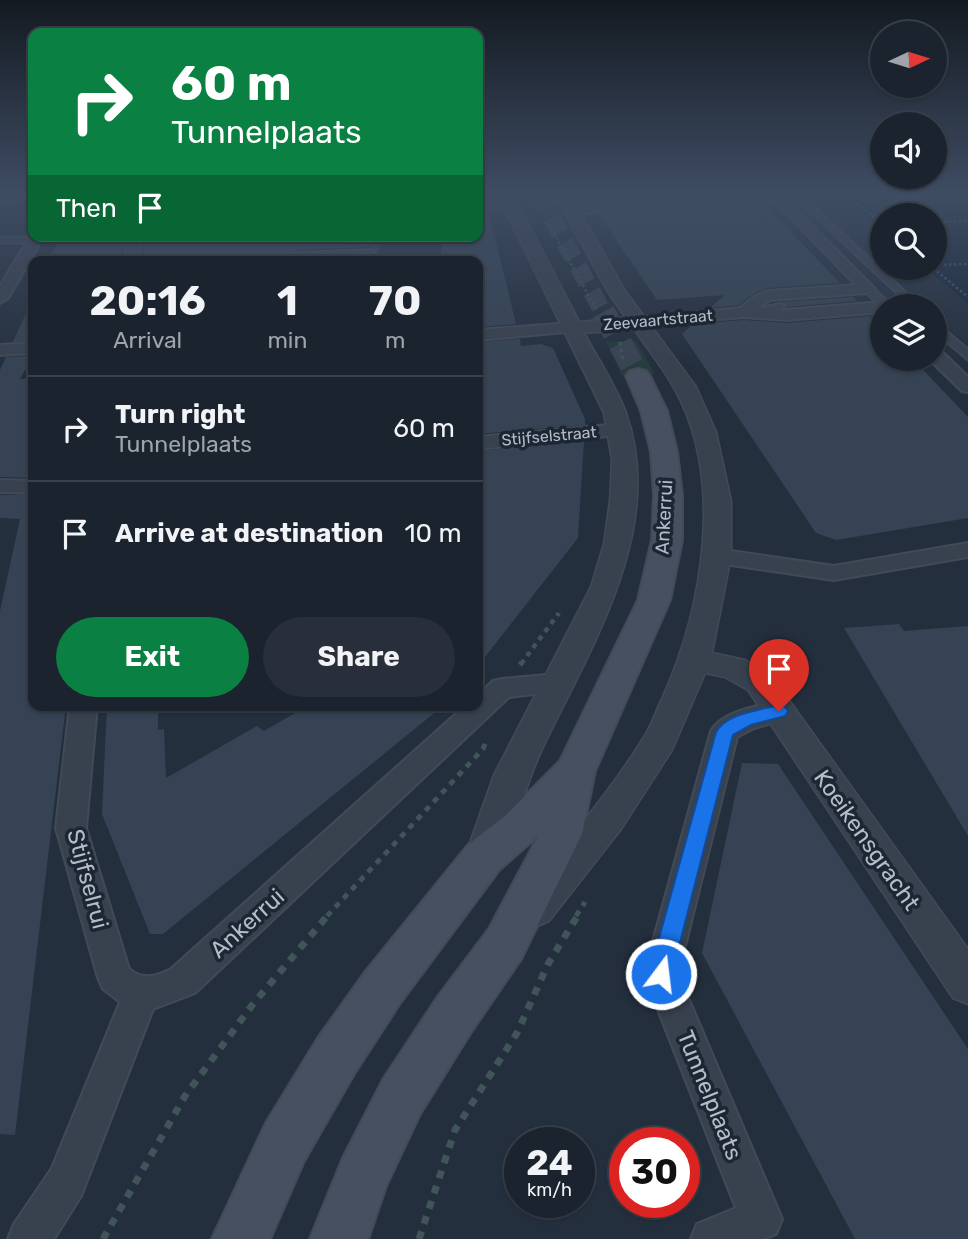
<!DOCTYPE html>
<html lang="en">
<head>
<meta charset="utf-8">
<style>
  :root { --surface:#1b232e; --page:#282f3a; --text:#f1f3f6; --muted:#a0a4aa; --line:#39404a; --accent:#0b8043 }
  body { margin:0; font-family:Rubik,sans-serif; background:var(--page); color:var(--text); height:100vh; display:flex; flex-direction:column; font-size:26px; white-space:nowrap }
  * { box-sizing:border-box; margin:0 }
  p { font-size:23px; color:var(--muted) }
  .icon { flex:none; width:38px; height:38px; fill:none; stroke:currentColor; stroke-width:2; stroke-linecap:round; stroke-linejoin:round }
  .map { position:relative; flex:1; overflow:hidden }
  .side { position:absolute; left:28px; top:256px; width:455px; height:455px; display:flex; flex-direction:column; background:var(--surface); border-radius:14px; box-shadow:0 2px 5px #0004,0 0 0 2px var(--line) }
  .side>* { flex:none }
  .guide { position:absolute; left:28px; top:28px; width:455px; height:214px; border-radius:14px; box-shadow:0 2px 5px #0004,0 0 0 2px var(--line); background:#0b8043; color:#fff; overflow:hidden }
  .needle { width:46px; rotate:86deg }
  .buttons { position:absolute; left:870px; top:21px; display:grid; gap:14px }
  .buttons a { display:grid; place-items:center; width:77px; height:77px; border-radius:50%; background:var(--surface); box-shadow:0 2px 5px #0004,0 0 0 2px var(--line); font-size:35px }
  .speed { position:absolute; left:504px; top:1127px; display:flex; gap:14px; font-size:35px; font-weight:700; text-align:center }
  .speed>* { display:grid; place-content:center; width:91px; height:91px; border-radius:50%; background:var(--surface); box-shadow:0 2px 5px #0004,0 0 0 2px var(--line); line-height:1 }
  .speed small { font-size:18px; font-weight:400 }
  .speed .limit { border:10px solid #d22; background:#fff; color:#111 }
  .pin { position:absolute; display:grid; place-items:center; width:60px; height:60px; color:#fff; margin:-72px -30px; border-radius:50% 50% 50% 0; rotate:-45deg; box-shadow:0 0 7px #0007 }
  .pin .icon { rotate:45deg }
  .me { position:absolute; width:77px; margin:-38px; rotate:15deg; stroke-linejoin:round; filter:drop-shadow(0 0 5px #0008) }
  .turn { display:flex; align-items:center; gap:24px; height:147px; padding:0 28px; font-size:32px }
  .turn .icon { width:91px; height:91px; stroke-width:2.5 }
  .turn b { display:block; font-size:49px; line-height:60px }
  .then { display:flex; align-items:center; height:66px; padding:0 28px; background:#0003; gap:14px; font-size:26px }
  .eta { display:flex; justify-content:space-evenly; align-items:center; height:119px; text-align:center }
  .eta b { font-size:42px; font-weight:700; line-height:49px }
  .cta { display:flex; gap:14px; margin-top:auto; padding:14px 28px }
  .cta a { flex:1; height:80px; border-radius:42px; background:var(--accent); color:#fff; font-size:28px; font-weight:700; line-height:80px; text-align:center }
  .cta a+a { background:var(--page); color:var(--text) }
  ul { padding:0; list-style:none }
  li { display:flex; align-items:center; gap:21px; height:105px; padding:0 28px; border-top:2px solid var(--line) }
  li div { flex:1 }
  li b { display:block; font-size:26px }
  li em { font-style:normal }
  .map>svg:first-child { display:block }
</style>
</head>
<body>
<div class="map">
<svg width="968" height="1239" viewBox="0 0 968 1239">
  <rect width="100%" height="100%" fill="#242f3e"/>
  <path fill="#263c3f" d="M 634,340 L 636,342 L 655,374 L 622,376 L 606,342 Z"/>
  <path fill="#17263c" d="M 839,193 L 968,193 L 968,304 L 926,268 L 934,268 L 934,215 L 882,215 L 882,230 Z"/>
  <path fill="#364354" d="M 585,193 L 753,193 L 759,199 L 756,200 L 756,204 L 767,207 L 840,283 L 768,288 L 753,294 L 739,305 L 710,308 L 725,295 L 657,300 L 599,215 L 603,212 L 602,208 L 593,205 Z
    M 478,213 L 489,213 L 516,324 L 478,327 L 478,261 L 441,261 L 442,236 L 478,236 Z
    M 61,236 L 124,236 L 122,261 L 47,261 Z
    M 144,236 L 160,236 L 161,240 L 208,236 L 381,236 L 377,261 L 303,261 L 374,256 L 377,251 L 372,247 L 296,250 L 290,255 L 290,261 L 142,261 Z
    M 853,297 L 857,301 L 786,307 L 781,302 Z
    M 33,298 L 33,341 L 13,342 Z
    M 871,316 L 882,327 L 882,359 L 913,359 L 968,417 L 968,518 L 836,540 L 816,533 L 682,334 L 693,324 L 744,320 L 786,323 Z
    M 520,339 L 521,346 L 541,344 L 553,348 L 585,419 L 585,425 L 478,434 L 478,342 Z
    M 33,356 L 20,379 L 33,378 L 33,478 L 0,477 L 0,370 L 6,357 Z
    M 584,441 L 578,538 L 478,666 L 478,451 Z
    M 0,495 L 33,495 L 33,705 L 66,705 L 15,1135 L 0,1134 L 0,611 L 20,519 L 0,518 Z
    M 899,624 L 904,631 L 968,626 L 968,836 L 844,628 Z
    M 107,705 L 158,705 L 158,730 L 164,729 L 166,778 L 257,726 L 264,731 L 309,705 L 444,705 L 163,934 L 150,934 L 102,814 Z
    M 742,763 L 778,764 L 968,1049 L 968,1239 L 855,1239 L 702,953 Z"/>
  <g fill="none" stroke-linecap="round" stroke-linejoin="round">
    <path stroke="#3a4453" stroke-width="10" stroke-dasharray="10 5" stroke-linecap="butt" d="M 596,210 L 762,202"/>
    <path stroke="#3a4453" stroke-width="18" stroke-dasharray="18 10" stroke-linecap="butt" d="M 538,193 L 604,314"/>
    <path stroke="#3a4453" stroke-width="24" stroke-dasharray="24 12" stroke-linecap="butt" d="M 603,312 L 638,376"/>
    <g stroke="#414a57" stroke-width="4">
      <path id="service" d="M 372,250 L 374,251 L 374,253 L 300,257 L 300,261 L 293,261 L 293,255 L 296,253 Z
        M 780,304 L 784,306 L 783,308 L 748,314 L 744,312 Z"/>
    </g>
    <g stroke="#414a57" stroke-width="3">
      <path id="pedestrian" d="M 790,193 L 799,193 L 921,306 L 882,308 L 864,291 L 864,287 L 872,287 L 889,302 L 905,301 Z
        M 781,198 L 784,199 L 784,203 L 762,205 L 758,202 Z
        M 510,204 L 513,205 L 513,209 L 478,211 L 478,205 Z
        M 596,207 L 601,210 L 599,212 L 572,215 L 567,212 Z
        M 0,237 L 35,237 L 40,240 L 35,243 L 0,243 Z
        M 934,321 L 968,349 L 968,360 L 934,331 Z"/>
    </g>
    <g stroke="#414a57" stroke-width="4">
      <path id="minor" d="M 0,193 L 33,193 L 33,199 L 0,200 Z
        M 767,193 L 780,193 L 875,289 L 868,293 L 770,300 L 758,308 L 786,310 L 882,302 L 889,306 L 882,306 L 882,312 L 786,320 L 744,317 L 635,326 L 633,323 L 641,318 L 740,308 L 755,296 L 768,291 L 856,285 Z
        M 32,233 L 33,236 L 44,236 L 8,298 L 0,303 L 0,286 Z
        M 127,236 L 141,236 L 139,261 L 125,261 Z
        M 571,323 L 577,325 L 579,328 L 577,331 L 478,340 L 478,330 Z
        M 33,343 L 33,353 L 0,355 L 0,345 Z
        M 934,349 L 940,350 L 968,377 L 968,392 L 962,391 L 929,359 L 934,359 Z
        M 620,424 L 630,430 L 627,434 L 478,449 L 478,437 Z
        M 0,480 L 33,481 L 33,493 L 0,492 Z
        M 968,543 L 968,557 L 834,580 L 717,563 L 709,561 L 706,556 L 709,551 L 717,549 L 834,566 Z
        M 557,674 L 566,676 L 570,683 L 566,690 L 509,697 L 195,993 L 153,1009 L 81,1196 L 54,1239 L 8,1239 L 14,1224 L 52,1168 L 120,1002 L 103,989 L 98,978 L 56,828 L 70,705 L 97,705 L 86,828 L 129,969 C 142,980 156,977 171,969 L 466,705 L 478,705 L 478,695 L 493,681 L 502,679 Z
        M 779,701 L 789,704 L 793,711 L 789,718 L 754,728 L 737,737 L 678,974 L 782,1219 L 776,1234 L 763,1239 L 691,1239 L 697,1224 L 736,1208 L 644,974 L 711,731 C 723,710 758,707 779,701 Z"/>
    </g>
    <g stroke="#414a57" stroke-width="3">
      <path id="tertiary" d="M 497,193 L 512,193 L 579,322 L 626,318 L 608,292 L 554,193 L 569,193 L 625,291 L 696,387 L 716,432 L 731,501 L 731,556 L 712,653 L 745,660 L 770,674 L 968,949 L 968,1004 L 953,998 L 748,690 L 725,677 L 705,673 L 672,750 L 621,829 L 549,921 L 535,927 L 521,921 L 515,909 L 521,897 C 564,845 609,794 644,737 C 652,725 656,711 662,699 C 703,608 726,477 673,386 C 662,366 647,348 634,329 L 584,333 C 598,359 616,386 626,413 C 667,529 590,648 542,749 C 524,787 516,830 497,868 L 484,873 L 471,868 L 465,857 L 494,775 L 591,587 L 604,544 L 610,501 L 612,460 L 604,413 Z"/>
    </g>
    <g stroke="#414a57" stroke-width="4">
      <path id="secondary" d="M 638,369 L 646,371 L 650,376 L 667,411 L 677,452 L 682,495 L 682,540 L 670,600 L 595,771 L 582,834 L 521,959 L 471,1032 L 420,1114 L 386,1186 L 368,1239 L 310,1239 L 343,1158 L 384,1078 L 437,998 L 489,929 L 539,835 L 499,870 L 400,1003 L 354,1074 L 304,1161 L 270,1239 L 212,1239 L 266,1123 L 318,1038 L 366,971 L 469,844 L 506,815 L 560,761 L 638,600 L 652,540 L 654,495 L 651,452 L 641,411 L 626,376 L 630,371 Z"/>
    </g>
    <path stroke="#3f5557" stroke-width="2.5" stroke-dasharray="2.5 2.5" stroke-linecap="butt" d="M 532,193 L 596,309
      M 846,193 L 882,225
      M 955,193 L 960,197
      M 934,222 L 968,221
      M 934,265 L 968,264
      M 933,268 L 968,297"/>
    <path stroke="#3f5557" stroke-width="3.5" stroke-dasharray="3.5 3.5" stroke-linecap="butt" d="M 620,342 L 623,362"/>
    <path stroke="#3f5557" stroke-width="4.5" stroke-dasharray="5 5" stroke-linecap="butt" d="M 521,664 L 559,613"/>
    <path stroke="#3f5557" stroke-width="5" stroke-dasharray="6 6" stroke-linecap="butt" d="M 520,665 L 522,662
      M 327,916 L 483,749 L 487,739
      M 576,916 L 585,902"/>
    <path stroke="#3f5557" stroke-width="7" stroke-dasharray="8 8" stroke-linecap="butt" d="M 103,1239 L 185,1096 L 253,1004 L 328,915
      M 419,1239 L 455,1130 L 517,1033 L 548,964 L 578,915"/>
    <use href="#service" fill="#38414e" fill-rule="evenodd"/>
    <use href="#pedestrian" fill="#38414e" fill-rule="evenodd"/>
    <use href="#minor" fill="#38414e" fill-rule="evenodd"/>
    <use href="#tertiary" fill="#38414e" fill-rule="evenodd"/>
    <use href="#secondary" fill="#465061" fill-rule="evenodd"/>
  </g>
  <linearGradient id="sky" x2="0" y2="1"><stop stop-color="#141a22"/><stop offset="0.53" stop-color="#3f4d63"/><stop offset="1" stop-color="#3f4d63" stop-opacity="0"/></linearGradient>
  <rect width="968" height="367" fill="url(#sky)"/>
  <path fill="#1a73e8" stroke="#114b97" stroke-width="2" d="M 779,705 L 785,707 L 788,711 L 785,716 L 751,725 L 733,735 L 672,974 L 669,982 L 661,985 L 653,982 L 649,974 L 716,732 C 727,713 760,710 779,705 Z"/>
  <g text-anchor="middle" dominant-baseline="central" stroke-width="7" stroke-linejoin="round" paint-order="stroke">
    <g font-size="16" fill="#b4bcc9" stroke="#1d2633">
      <text transform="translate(658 320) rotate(-5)">Zeevaartstraat</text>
      <text transform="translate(549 436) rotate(-5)">Stijfselstraat</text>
    </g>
    <g font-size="19" fill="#b4bcc9" stroke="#1d2633">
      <text transform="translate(664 517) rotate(-87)">Ankerrui</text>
    </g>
    <g font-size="23" fill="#b4bcc9" stroke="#1d2633">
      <text transform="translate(867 840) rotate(55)">Koeikensgracht</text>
      <text transform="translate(88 879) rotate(75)">Stijfselrui</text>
      <text transform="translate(247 923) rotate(-42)">Ankerrui</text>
      <text transform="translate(710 1095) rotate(68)">Tunnelplaats</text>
    </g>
  </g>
</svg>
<div class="buttons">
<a><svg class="needle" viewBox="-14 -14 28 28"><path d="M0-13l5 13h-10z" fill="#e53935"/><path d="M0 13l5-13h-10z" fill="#a0a4aa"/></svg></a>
<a><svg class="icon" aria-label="sound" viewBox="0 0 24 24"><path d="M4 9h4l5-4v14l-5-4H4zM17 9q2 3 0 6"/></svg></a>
<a><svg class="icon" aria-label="search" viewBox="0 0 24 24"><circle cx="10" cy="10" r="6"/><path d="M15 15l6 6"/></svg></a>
<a><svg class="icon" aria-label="layers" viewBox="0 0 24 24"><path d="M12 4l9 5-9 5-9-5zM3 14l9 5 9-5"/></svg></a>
</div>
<div class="speed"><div>24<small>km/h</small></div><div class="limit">30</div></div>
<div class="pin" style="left:779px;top:711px;background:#d93025"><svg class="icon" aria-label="arrive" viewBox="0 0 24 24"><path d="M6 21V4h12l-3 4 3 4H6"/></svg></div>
<svg class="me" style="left:661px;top:974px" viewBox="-20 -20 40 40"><circle r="17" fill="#1a73e8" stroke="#fff" stroke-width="3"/><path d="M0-11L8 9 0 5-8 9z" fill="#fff"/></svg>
<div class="guide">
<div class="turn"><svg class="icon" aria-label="right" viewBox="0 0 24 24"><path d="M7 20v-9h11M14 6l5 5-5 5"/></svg><div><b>60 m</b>Tunnelplaats</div></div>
<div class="then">Then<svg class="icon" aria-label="arrive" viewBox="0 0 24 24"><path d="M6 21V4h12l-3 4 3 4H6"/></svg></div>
</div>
<section class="side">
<div class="eta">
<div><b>20:16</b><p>Arrival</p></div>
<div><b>1</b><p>min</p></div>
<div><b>70</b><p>m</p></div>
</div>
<ul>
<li><svg class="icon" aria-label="right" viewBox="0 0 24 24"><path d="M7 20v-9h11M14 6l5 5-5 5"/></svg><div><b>Turn right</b><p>Tunnelplaats</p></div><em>60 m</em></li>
<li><svg class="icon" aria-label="arrive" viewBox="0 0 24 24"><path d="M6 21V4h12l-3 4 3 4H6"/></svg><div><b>Arrive at destination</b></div><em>10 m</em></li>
</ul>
<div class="cta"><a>Exit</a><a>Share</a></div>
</section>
</div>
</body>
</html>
